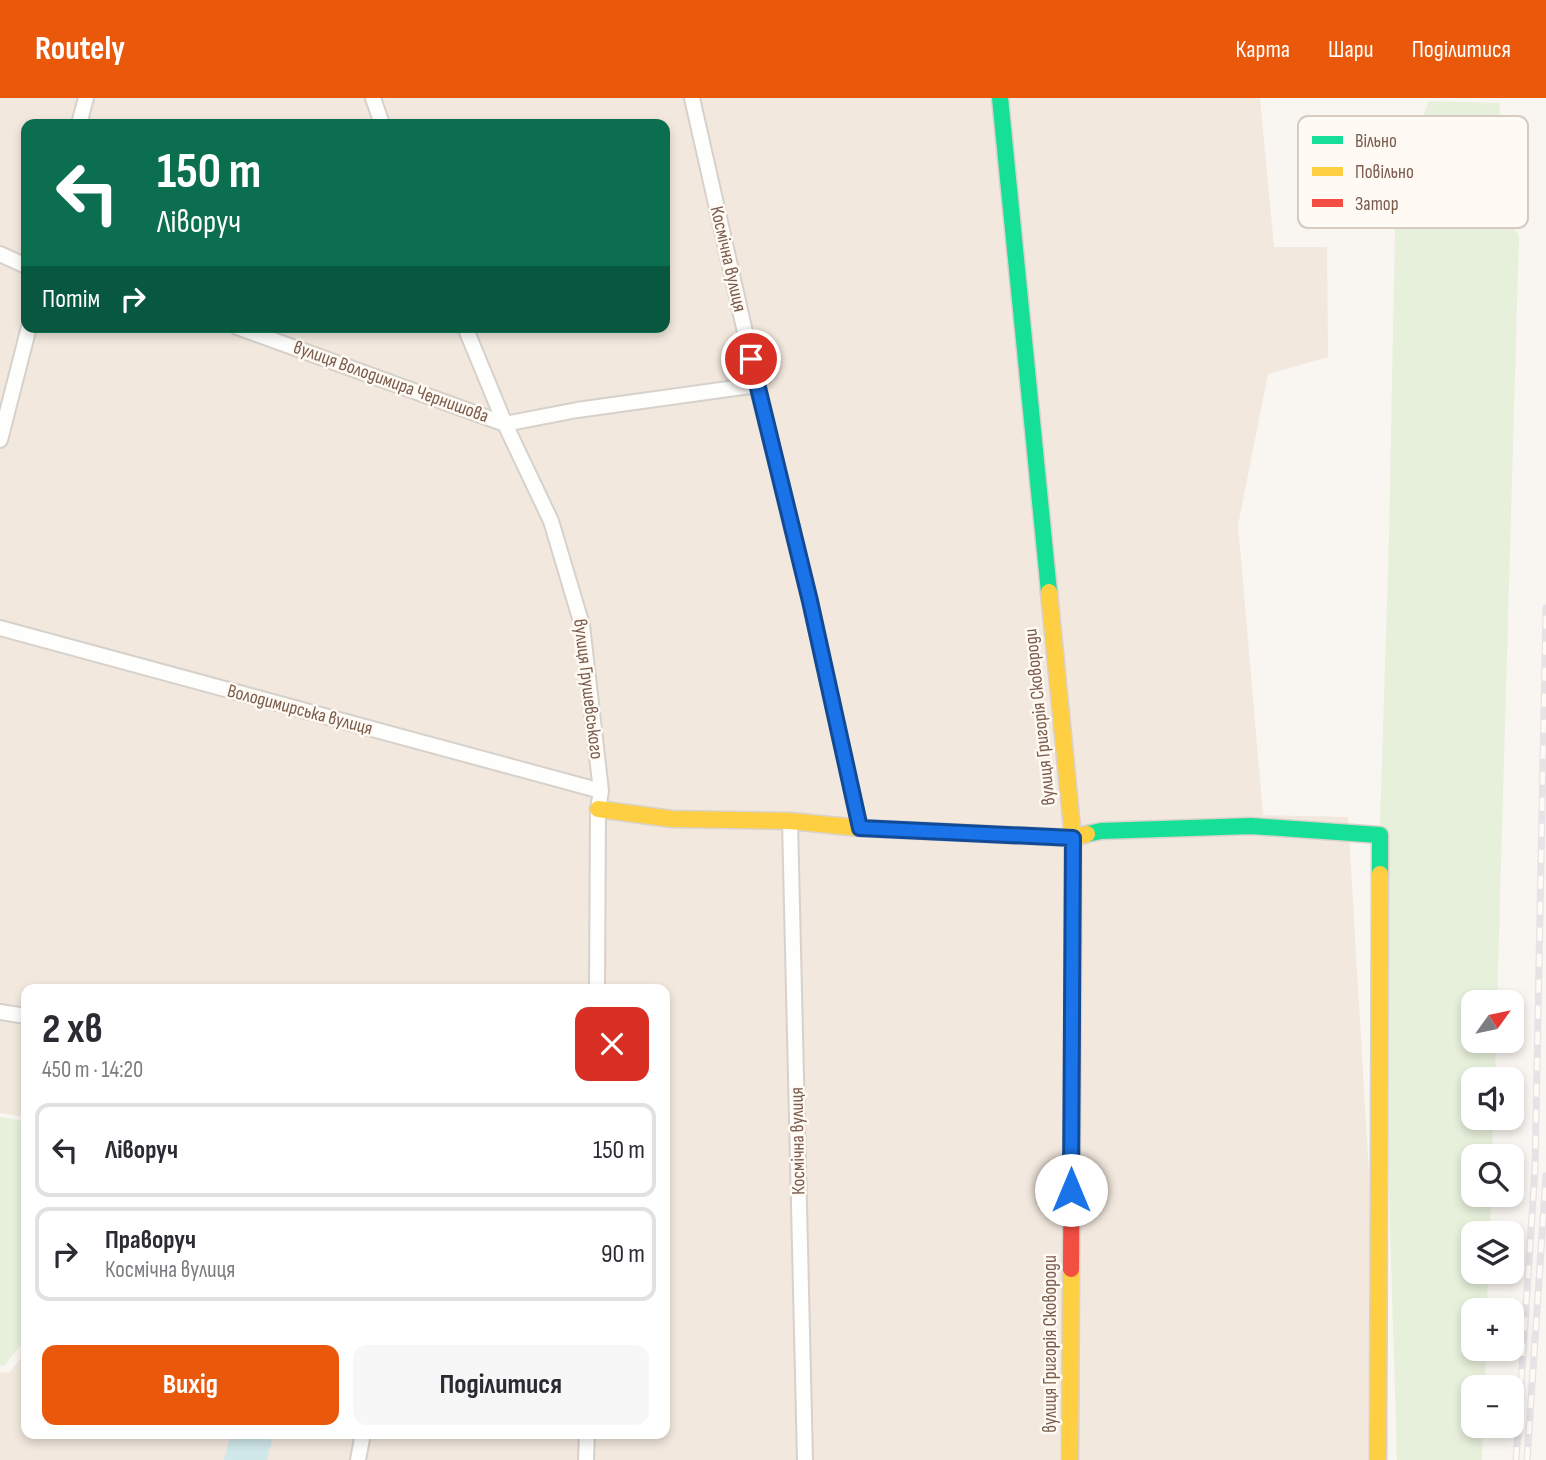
<!DOCTYPE html>
<html lang="uk">
<head>
<meta charset="utf-8">
<style>
  :root { --surface:#fff; --page:#f7f7f7; --text:#2b2b33; --muted:#7c7c81; --line:#e1e1e2; --accent:#ea580c }
  body { margin:0; font-family:"Sofia Sans Condensed",sans-serif; background:var(--page); color:var(--text); height:100vh; display:flex; flex-direction:column; font-size:26px; white-space:nowrap }
  * { box-sizing:border-box; margin:0 }
  p { font-size:23px; color:var(--muted) }
  .icon { flex:none; width:38px; height:38px; fill:none; stroke:currentColor; stroke-width:2; stroke-linecap:round; stroke-linejoin:round }
  .map { position:relative; flex:1; overflow:hidden }
  .drawer { position:absolute; left:21px; top:886px; width:649px; height:455px; display:flex; flex-direction:column; background:var(--surface); border-radius:14px; box-shadow:0 4px 10px #0003 }
  .drawer>* { flex:none }
  .hud { position:absolute; left:21px; top:21px; width:649px; height:214px; border-radius:14px; box-shadow:0 4px 10px #0003; background:#0b6e4f; color:#fff; overflow:hidden }
  .needle { width:46px; rotate:57deg }
  .buttons { position:absolute; left:1461px; top:892px; display:grid; gap:14px }
  .buttons a { display:grid; place-items:center; width:63px; height:63px; border-radius:14px; background:var(--surface); box-shadow:0 4px 10px #0003; font-size:35px }
  .pin { position:absolute; display:grid; place-items:center; width:60px; height:60px; color:#fff; margin:-30px; border:4px solid #fff; border-radius:50%; box-shadow:0 2px 7px #0007 }
  .me { position:absolute; width:77px; margin:-38px; rotate:0deg; stroke-linejoin:round; filter:drop-shadow(0 0 5px #0008) }
  .turn { display:flex; align-items:center; gap:24px; height:147px; padding:0 21px; font-size:32px }
  .turn .icon { width:91px; height:91px; stroke-width:2.5 }
  .turn b { display:block; font-size:49px; line-height:60px }
  .then { display:flex; align-items:center; height:66px; padding:0 21px; background:#0003; gap:14px; font-size:26px }
  .round { display:grid; place-items:center; flex:none; width:74px; height:74px; border-radius:14px; background:var(--page) }
  .head { display:flex; align-items:center; justify-content:space-between; height:119px; padding:0 21px }
  h1 { font-size:42px; font-weight:700; line-height:52px }
  .button { display:flex; gap:14px; margin-top:auto; padding:14px 21px }
  .button a { flex:1; height:80px; border-radius:14px; background:var(--accent); color:#fff; font-size:28px; font-weight:700; line-height:80px; text-align:center }
  .button a+a { background:var(--page); color:var(--text) }
  ul { padding:0; list-style:none }
  li { display:flex; align-items:center; gap:21px; height:94px; margin:0 14px 10px; padding:0 7px; border:4px solid var(--line); border-radius:14px }
  li div { flex:1 }
  li b { display:block; font-size:26px }
  li em { font-style:normal }
  header { display:flex; align-items:center; gap:42px; box-sizing:border-box; height:98px; padding:0 35px; background:var(--accent); color:#fff }
  header strong { font-size:33px }
  nav { display:flex; gap:38px; margin-inline-start:auto; font-size:24px }
  .map>svg:first-child { display:block }
</style>
</head>
<body>
<header>
<strong>Routely</strong>
<nav><a>Карта</a><a>Шари</a><a>Поділитися</a></nav>
</header>
<div class="map">
<svg width="1546" height="1362" viewBox="0 0 1546 1362">
  <rect width="100%" height="100%" fill="#f9f5f0"/>
  <path fill="#f2e8de" fill-rule="evenodd" d="M 0,0 L 1260,0 L 1274,149 L 1327,149 L 1328,259 L 1268,276 L 1238,427 L 1263,717 L 1348,719 L 1369,1077 L 1374,1362 L 0,1362 L 0,1274 L 9,1275 L 26,1254 L 26,1335 L 665,1335 L 665,891 L 26,891 L 26,1019 L 0,1015 ZM 26,26 L 665,26 L 665,229 L 26,229 Z"/>
  <path fill="#e7f0db" d="M 1429,3 L 1500,5 L 1494,102 L 1519,138 L 1497,905 L 1474,905 L 1474,943 L 1496,943 L 1495,982 L 1474,982 L 1474,1020 L 1493,1020 L 1492,1059 L 1474,1059 L 1474,1097 L 1491,1097 L 1490,1136 L 1474,1136 L 1474,1174 L 1488,1174 L 1487,1213 L 1474,1213 L 1474,1251 L 1486,1251 L 1485,1290 L 1474,1290 L 1474,1328 L 1483,1328 L 1482,1362 L 1397,1362 L 1379,760 L 1389,442 L 1395,130 L 1403,65 Z
    M 0,1019 L 26,1023 L 26,1241 L 4,1268 L 0,1267 Z"/>
  <path fill="#d0e8ea" d="M 231,1335 L 272,1342 L 267,1362 L 224,1362 Z"/>
  <g fill="none" stroke-linecap="round" stroke-linejoin="round">
    <g stroke="#d7d1cb" stroke-width="18">
      <path id="street" d="M 373,0 L 382,26
        M 692,0 L 757,287 L 810,503 L 860,730
        M 79,26 L 86,0
        M 0,156 L 26,168
        M 237,229 L 505,326 L 577,312 L 757,287
        M 465,229 L 505,326 L 551,423 L 582,527 L 601,693 L 598,711 L 597,891
        M 0,342 L 29,229
        M 0,530 L 601,693
        M 790,723 L 805,1362
        M 0,914 L 26,918
        M 358,1362 L 363,1335
        M 586,1362 L 587,1335"/>
    </g>
    <g stroke="#d9d2cb" stroke-width="19">
      <path id="fast" d="M 1000,0 L 1049,494
        M 1087,736 L 1101,733 L 1251,728 L 1380,737 L 1380,776"/>
    </g>
    <g stroke="#d9d2cb" stroke-width="19">
      <path id="slow" d="M 1049,494 L 1073,740 L 1073,840
        M 598,711 L 672,721 L 790,723 L 860,730 L 1073,740 L 1087,736
        M 1070,1362 L 1071,1171
        M 1378,1362 L 1380,776"/>
    </g>
    <g stroke="#d9d2cb" stroke-width="19">
      <path id="jam" d="M 1071,1171 L 1073,840"/>
    </g>
    <use href="#street" stroke="#fefefd" stroke-width="14"/>
    <use href="#fast" stroke="#16e098" stroke-width="16"/>
    <use href="#slow" stroke="#ffcf43" stroke-width="16"/>
    <use href="#jam" stroke="#f24e42" stroke-width="16"/>
    <g stroke="#e6e3e7" stroke-width="7">
      <path id="rail" d="M 1516,1362 L 1535,1071 L 1546,510
        M 1527,1362 L 1546,1078"/>
    </g>
    <use href="#rail" stroke="#fffaf3" stroke-width="4.5" stroke-dasharray="13" stroke-linecap="butt"/>
  </g>
  <g fill="none" stroke-linecap="round" stroke-linejoin="round">
    <g stroke="#114b97" stroke-width="18">
      <path id="route" d="M 751,261 L 810,503 L 860,730 L 1073,740 L 1071,1092"/>
    </g>
    <use href="#route" stroke="#1a73e8" stroke-width="12"/>
  </g>
  <g text-anchor="middle" dominant-baseline="central" stroke-width="5" stroke-linejoin="round" paint-order="stroke">
    <g font-size="19" fill="#7a5c4d" stroke="#fffaf3">
      <text transform="translate(728 161) rotate(77)">Космічна вулиця</text>
      <text transform="translate(391 284) rotate(20)">вулиця Володимира Чернишова</text>
      <text transform="translate(588 591) rotate(83)">вулиця Грушевського</text>
      <text transform="translate(300 612) rotate(15)">Володимирська вулиця</text>
      <text transform="translate(1040 619) rotate(-96)">вулиця Григорія Сковороди</text>
      <text transform="translate(798 1043) rotate(-91)">Космічна вулиця</text>
      <text transform="translate(1050 1246) rotate(-90)">вулиця Григорія Сковороди</text>
    </g>
  </g>
  <rect x="1298" y="18" width="230" height="112" rx="10" fill="#fffaf3" stroke="#d7cbc1" stroke-width="2"/>
  <rect x="1312" y="38" width="31" height="8" fill="#16e098"/>
  <rect x="1312" y="69" width="31" height="9" fill="#ffcf43"/>
  <rect x="1312" y="101" width="31" height="8" fill="#f24e42"/>
  <g font-size="19" fill="#7a5c4d">
    <text x="1355" y="49">Вільно</text>
    <text x="1355" y="80">Повільно</text>
    <text x="1355" y="112">Затор</text>
  </g>
</svg>
<div class="buttons">
<a><svg class="needle" viewBox="-14 -14 28 28"><path d="M0-13l5 13h-10z" fill="#e53935"/><path d="M0 13l5-13h-10z" fill="#7c7c81"/></svg></a>
<a><svg class="icon" aria-label="sound" viewBox="0 0 24 24"><path d="M4 9h4l5-4v14l-5-4H4zM17 9q2 3 0 6"/></svg></a>
<a><svg class="icon" aria-label="search" viewBox="0 0 24 24"><circle cx="10" cy="10" r="6"/><path d="M15 15l6 6"/></svg></a>
<a><svg class="icon" aria-label="layers" viewBox="0 0 24 24"><path d="M12 4l9 5-9 5-9-5zM3 14l9 5 9-5"/></svg></a>
<a>+</a>
<a>−</a>
</div>
<div class="pin" style="left:751px;top:261px;background:#d93025"><svg class="icon" aria-label="arrive" viewBox="0 0 24 24"><path d="M6 21V4h12l-3 4 3 4H6"/></svg></div>
<svg class="me" style="left:1071px;top:1092px" viewBox="-20 -20 40 40"><circle r="19" fill="#fff"/><path d="M0-13L10 11 0 6-10 11z" fill="#1a73e8"/></svg>
<div class="hud">
<div class="turn"><svg class="icon" aria-label="left" viewBox="0 0 24 24"><path d="M17 20v-9H6M10 6l-5 5 5 5"/></svg><div><b>150 m</b>Ліворуч</div></div>
<div class="then">Потім<svg class="icon" aria-label="right" viewBox="0 0 24 24"><path d="M7 20v-9h11M14 6l5 5-5 5"/></svg></div>
</div>
<section class="drawer">
<div class="head"><div><h1>2 хв</h1><p>450 m · 14:20</p></div><a class="round" style="background:#d93025;color:#fff"><svg class="icon" aria-label="close" viewBox="0 0 24 24"><path d="M6 6l12 12M18 6L6 18"/></svg></a></div>
<ul>
<li><svg class="icon" aria-label="left" viewBox="0 0 24 24"><path d="M17 20v-9H6M10 6l-5 5 5 5"/></svg><div><b>Ліворуч</b></div><em>150 m</em></li>
<li><svg class="icon" aria-label="right" viewBox="0 0 24 24"><path d="M7 20v-9h11M14 6l5 5-5 5"/></svg><div><b>Праворуч</b><p>Космічна вулиця</p></div><em>90 m</em></li>
</ul>
<div class="button"><a>Вихід</a><a>Поділитися</a></div>
</section>
</div>
</body>
</html>
